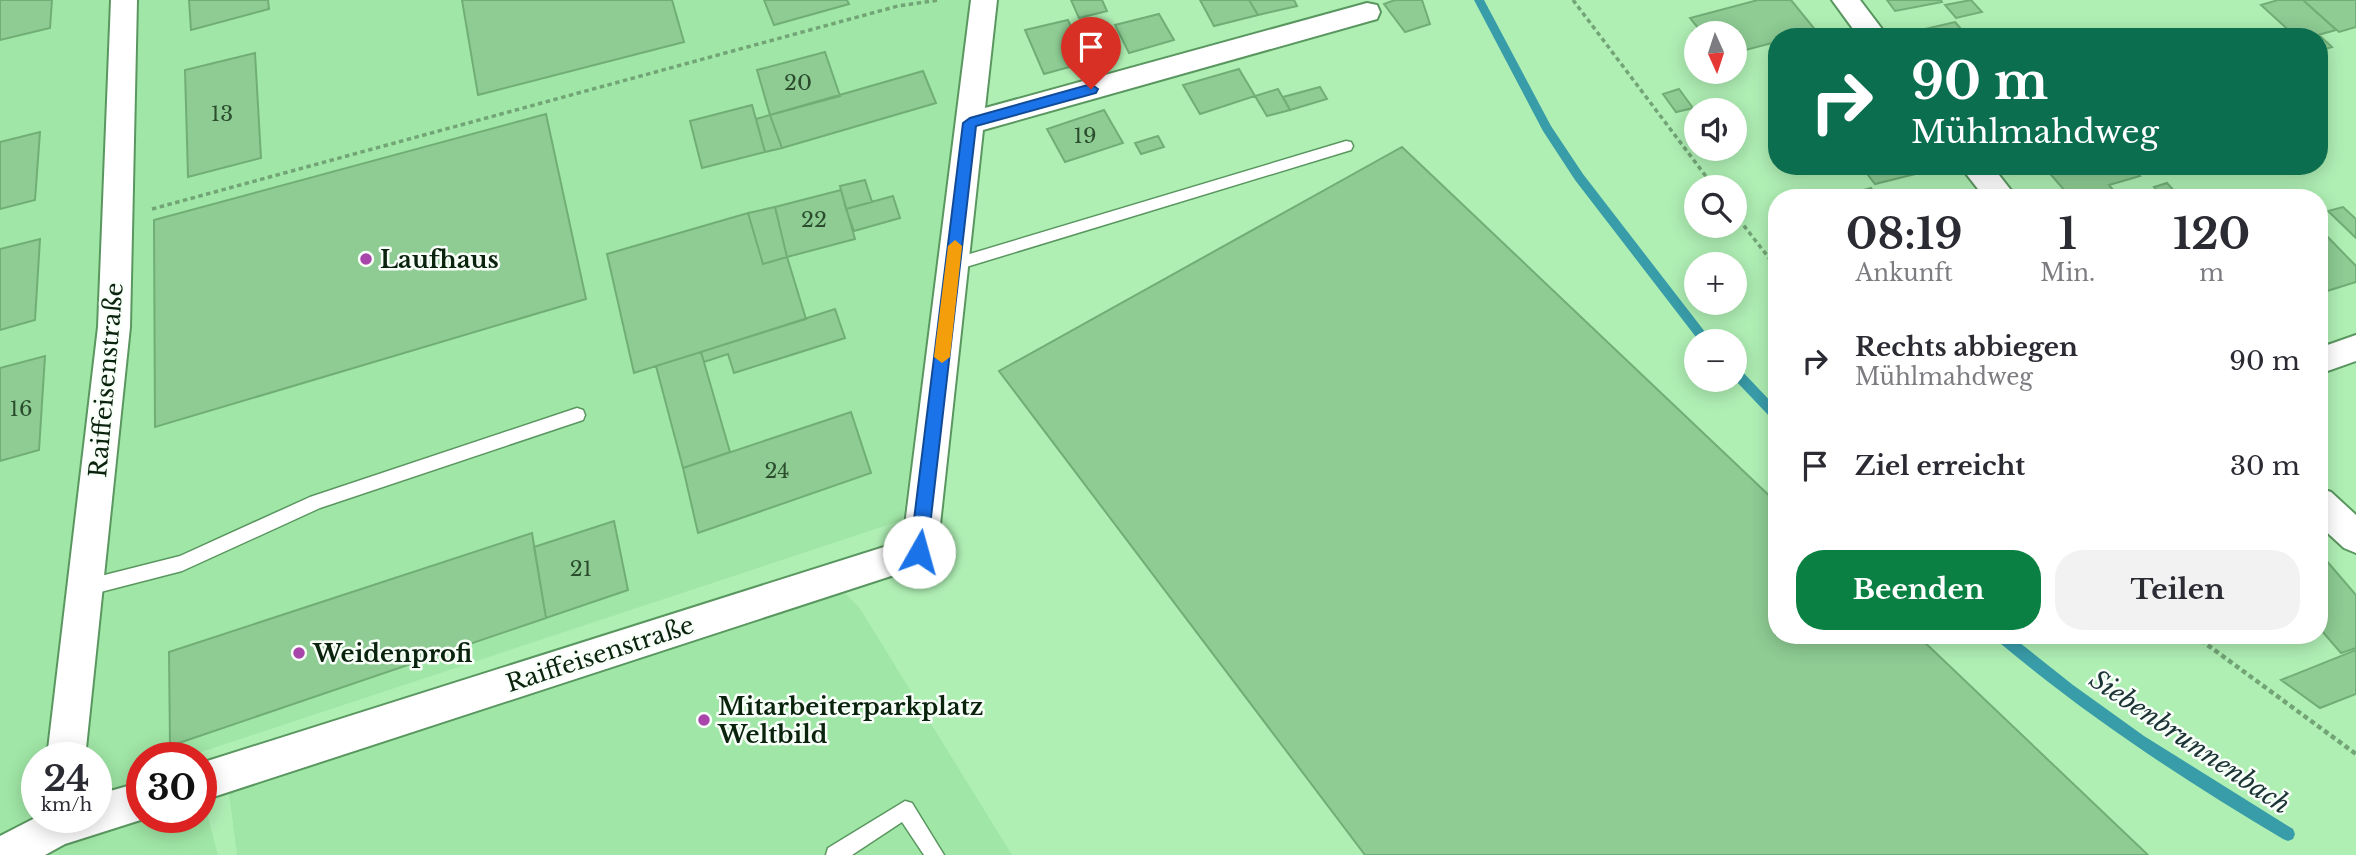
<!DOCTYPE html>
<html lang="de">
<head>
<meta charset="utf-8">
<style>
  :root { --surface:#fff; --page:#f2f2f3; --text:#2b2b33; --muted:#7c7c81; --accent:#0b8043 }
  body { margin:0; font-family:"Libre Baskerville",serif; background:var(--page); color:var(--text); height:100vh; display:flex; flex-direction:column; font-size:26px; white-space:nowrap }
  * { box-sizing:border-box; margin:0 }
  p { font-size:23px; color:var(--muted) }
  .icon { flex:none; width:38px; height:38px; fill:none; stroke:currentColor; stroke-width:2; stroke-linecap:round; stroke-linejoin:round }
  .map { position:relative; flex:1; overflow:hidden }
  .panel { position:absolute; left:1768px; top:189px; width:560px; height:455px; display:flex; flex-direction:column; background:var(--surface); border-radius:28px; box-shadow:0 4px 18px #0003 }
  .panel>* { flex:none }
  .guide { position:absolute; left:1768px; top:28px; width:560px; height:147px; border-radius:28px; box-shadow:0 4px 18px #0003; background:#0b6e4f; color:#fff; overflow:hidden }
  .needle { width:46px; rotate:177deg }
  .tools { position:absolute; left:1684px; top:21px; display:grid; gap:14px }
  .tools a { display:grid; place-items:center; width:63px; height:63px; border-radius:50%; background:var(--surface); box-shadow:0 4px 18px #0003; font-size:35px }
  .speed { position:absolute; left:21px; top:742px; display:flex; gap:14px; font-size:35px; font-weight:700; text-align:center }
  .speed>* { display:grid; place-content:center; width:91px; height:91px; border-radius:50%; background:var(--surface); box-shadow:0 4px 18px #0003; line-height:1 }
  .speed small { font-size:18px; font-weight:400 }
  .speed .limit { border:10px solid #d22; background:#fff; color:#111 }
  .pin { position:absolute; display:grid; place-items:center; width:60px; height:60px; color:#fff; margin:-72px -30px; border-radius:50% 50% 50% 0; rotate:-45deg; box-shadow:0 0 7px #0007 }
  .pin .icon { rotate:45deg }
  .me { position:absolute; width:77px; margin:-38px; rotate:7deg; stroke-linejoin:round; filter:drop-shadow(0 0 5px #0008) }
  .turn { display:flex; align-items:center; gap:24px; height:147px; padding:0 28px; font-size:32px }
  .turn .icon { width:91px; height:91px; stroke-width:2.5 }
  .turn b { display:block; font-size:49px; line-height:60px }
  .eta { display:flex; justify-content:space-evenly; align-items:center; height:119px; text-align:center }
  .eta b { font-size:42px; font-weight:800; line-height:49px }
  .button { display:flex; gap:14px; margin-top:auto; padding:14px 28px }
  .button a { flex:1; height:80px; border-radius:28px; background:var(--accent); color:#fff; font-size:28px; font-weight:800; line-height:80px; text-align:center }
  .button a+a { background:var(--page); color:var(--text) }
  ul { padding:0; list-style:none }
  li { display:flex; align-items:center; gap:21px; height:105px; padding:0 28px }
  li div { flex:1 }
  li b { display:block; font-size:26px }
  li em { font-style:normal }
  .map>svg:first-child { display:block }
</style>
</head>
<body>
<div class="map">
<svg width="2356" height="855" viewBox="0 0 2356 855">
  <rect width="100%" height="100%" fill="#afefb4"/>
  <path fill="#a0e6a6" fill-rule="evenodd" d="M 0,0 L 972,0 L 903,520 L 192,755 L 193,758 L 142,758 L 142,817 L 201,817 L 201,791 L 218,855 L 0,855 ZM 37,758 L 96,758 L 96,817 L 37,817 Z
    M 844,592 L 859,607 L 1012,855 L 237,855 L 229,793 Z"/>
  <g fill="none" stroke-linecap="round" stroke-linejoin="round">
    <path fill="#399da9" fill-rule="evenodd" d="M 1474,0 L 1484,0 L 1551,126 L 1583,174 L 1712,341 L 1699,341 L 1575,180 L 1543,131 Z
      M 1734,366 L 1738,367 L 1776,407 L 1776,420 L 1772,419 L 1734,379 Z
      M 1993,635 L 2010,635 L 2073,685 L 2144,736 L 2293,829 L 2295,834 L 2293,839 L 2288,841 L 2283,839 C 2182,779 2085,715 1995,639 Z"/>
  </g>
  <path fill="#8ecc93" stroke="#70ae76" stroke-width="2" d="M 0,0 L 52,0 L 50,28 L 0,40 Z
    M 189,0 L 268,0 L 269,9 L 191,30 Z
    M 462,0 L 672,0 L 684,42 L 478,95 Z
    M 764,0 L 847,0 L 849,4 L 774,25 Z
    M 1071,0 L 1102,0 L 1107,11 L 1079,18 Z
    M 1200,0 L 1249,0 L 1258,15 L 1214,26 Z
    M 1249,0 L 1294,0 L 1297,6 L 1258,15 Z
    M 1395,0 L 1422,0 L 1430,24 L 1405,32 L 1384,4 Z
    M 1758,0 L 1791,0 L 1817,32 L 1798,37 L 1776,37 L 1776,42 L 1734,53 L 1734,33 L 1696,35 L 1693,31 L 1699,29 L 1690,18 Z
    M 1887,0 L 1941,0 L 1942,2 L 1895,11 Z
    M 1971,0 L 1982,12 L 1956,18 L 1945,5 Z
    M 2278,0 L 2303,0 L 2336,30 L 2311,37 L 2296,37 L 2261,5 Z
    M 2303,0 L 2356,0 L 2356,27 L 2339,32 Z
    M 1159,14 L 1174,40 L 1129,53 L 1115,25 Z
    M 1068,20 L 1087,62 L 1044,74 L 1025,30 Z
    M 1955,22 L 1968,37 L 1926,37 L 1921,30 Z
    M 2319,35 L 2332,47 L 2319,51 L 2319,37 L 2311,37 Z
    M 825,52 L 840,96 L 770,115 L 757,70 Z
    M 255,53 L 261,158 L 188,177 L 185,70 Z
    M 1239,69 L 1255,96 L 1200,114 L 1183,85 Z
    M 923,71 L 936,103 L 782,148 L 770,115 Z
    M 1320,87 L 1327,99 L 1290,110 L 1283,97 Z
    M 1278,89 L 1290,110 L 1267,116 L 1255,96 Z
    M 1679,89 L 1693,108 L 1676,112 L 1663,94 Z
    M 752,105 L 765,152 L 702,168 L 690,121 Z
    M 1104,110 L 1123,143 L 1065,162 L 1047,129 Z
    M 546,114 L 586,299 L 155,427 L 154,220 Z
    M 770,115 L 782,148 L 765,152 L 756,119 Z
    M 40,132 L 35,200 L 0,209 L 0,142 Z
    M 1158,136 L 1164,147 L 1141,154 L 1135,143 Z
    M 1402,147 L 1776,502 L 1776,635 L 1917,635 L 2148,855 L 1365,855 L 999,371 Z
    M 1861,166 L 1919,166 L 1923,172 L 1875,184 Z
    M 2058,166 L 2131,166 L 2140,176 L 2109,185 L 2120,198 L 2071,198 L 2046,169 Z
    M 865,180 L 872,202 L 846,209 L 840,186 Z
    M 2167,183 L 2177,194 L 2164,198 L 2154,187 Z
    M 1871,188 L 1879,198 L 1839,197 Z
    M 841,190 L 855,239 L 787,257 L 775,207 Z
    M 893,196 L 900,218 L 854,231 L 846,209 Z
    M 775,207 L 787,257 L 763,264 L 748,213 Z
    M 2343,207 L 2356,219 L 2356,238 L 2328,211 Z
    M 748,213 L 763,264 L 787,257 L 806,319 L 634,373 L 607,254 Z
    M 2319,228 L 2356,266 L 2356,282 L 2327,291 L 2319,283 Z
    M 40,239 L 35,320 L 0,330 L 0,249 Z
    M 835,309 L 845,338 L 734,373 L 728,354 L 704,362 L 701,352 Z
    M 701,352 L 730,452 L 683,468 L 656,366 Z
    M 45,356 L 39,450 L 0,461 L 0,368 Z
    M 851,412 L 871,473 L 698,533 L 683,468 Z
    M 614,521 L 628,590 L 546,618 L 534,547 Z
    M 532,533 L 546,618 L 170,746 L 169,652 Z
    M 2319,552 L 2356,595 L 2356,648 L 2341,653 L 2322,631 L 2319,632 Z
    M 2356,650 L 2356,694 L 2320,708 L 2281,680 Z"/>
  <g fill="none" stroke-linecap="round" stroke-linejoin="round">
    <g stroke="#5a9760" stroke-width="3">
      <path id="service" d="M 1346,141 L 1351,142 L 1353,146 L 1351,150 L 953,271 L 946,265 L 953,259 Z
        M 577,408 L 583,410 L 585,415 L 583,420 L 320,508 L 182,571 L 85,596 L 79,593 L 77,588 L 79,583 L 85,580 L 180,556 L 310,497 Z
        M 905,801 L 912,803 L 944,855 L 924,855 L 902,822 L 852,855 L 826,855 L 828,848 Z"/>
    </g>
    <g stroke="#5a9760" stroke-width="4">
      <path id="minor" d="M 111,0 L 137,0 L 130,327 L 85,758 L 47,758 L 98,327 Z
        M 971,0 L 997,0 L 985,108 L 1367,3 L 1377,5 L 1380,12 L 1377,19 L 983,130 L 937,552 L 931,563 L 201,801 L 201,763 L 903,541 Z
        M 1832,0 L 1860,0 L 1888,37 L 1859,37 Z
        M 1960,166 L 1992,166 L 2017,198 L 1985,198 Z
        M 2356,335 L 2356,361 L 2319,374 L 2319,348 Z
        M 2319,488 L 2331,492 L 2356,515 L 2356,553 L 2344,548 L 2319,525 Z
        M 142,782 L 142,817 L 150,817 L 65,844 L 45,855 L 0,855 L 0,836 L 37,817 L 96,817 L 96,795 Z"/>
    </g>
    <path stroke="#72a476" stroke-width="3.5" stroke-dasharray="4.5 3.5" stroke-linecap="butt" d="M 1573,0 L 1714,187
      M 152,209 L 898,6 L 939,0
      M 1734,213 L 1776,267"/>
    <path stroke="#72a476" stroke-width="4.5" stroke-dasharray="5 3.5" stroke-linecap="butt" d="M 2194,635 L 2356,754"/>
    <use href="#service" fill="#fff" fill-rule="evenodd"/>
    <use href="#minor" fill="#fff" fill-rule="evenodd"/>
  </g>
  <path fill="#1a73e8" stroke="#114b97" stroke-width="2" d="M 1091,84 L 1098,89 L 1096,93 L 976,126 L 927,552 L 925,557 L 919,560 L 913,557 L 910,552 L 963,123 L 970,118 Z"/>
  <path fill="#f59e0b" d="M 955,240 L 962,246 L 950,357 L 942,363 L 934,357 L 948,246 Z"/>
  <g fill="#a946ab" stroke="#f9fff9" stroke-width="2.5">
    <circle cx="366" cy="259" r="7"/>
    <circle cx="299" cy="653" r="7"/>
    <circle cx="704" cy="720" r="7"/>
  </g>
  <g text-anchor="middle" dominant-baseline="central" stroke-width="5" stroke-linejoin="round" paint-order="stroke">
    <g font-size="21" fill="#2b4d2e">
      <text x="798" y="83">20</text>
      <text x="222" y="114">13</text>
      <text x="1085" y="136">19</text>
      <text x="814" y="220">22</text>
      <text x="21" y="409">16</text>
      <text x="777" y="471">24</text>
      <text x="581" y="569">21</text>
    </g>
    <g font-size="24" font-weight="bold" fill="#0a230d" stroke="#f9fff9" text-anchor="start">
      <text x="380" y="259">Laufhaus</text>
      <text x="313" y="653">Weidenprofi</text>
      <text x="718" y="706">Mitarbeiterparkplatz<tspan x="718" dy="28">Weltbild</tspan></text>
    </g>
    <g font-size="24" fill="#0a230d" stroke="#f9fff9">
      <text transform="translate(106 380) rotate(-85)">Raiffeisenstraße</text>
      <text transform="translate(600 654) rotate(-18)">Raiffeisenstraße</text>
    </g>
    <g font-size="26" font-style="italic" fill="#1d3437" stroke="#f9fff9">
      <text transform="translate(2190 742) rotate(34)">Siebenbrunnenbach</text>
    </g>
  </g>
</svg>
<div class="tools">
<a><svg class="needle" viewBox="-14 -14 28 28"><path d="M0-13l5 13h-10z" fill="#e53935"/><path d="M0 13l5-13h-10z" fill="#7c7c81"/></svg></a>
<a><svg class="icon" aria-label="sound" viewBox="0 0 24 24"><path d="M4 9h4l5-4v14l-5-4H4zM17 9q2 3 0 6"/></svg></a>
<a><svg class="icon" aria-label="search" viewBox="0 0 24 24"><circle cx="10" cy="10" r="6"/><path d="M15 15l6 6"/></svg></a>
<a>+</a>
<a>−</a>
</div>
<div class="speed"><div>24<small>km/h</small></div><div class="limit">30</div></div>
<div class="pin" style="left:1091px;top:89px;background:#d93025"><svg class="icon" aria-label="arrive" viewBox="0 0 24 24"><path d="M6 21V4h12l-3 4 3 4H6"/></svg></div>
<svg class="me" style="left:919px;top:552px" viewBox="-20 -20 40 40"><circle r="19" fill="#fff"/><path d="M0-13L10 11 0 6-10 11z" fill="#1a73e8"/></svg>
<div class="guide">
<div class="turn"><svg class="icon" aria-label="right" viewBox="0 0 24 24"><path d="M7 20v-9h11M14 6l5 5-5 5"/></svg><div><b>90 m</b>Mühlmahdweg</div></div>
</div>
<section class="panel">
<div class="eta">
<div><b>08:19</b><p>Ankunft</p></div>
<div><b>1</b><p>Min.</p></div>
<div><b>120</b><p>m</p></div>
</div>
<ul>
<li><svg class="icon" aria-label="right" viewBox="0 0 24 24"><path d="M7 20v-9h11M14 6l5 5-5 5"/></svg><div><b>Rechts abbiegen</b><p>Mühlmahdweg</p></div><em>90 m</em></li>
<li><svg class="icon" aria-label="arrive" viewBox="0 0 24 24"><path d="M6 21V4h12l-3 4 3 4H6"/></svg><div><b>Ziel erreicht</b></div><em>30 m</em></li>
</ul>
<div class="button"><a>Beenden</a><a>Teilen</a></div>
</section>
</div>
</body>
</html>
